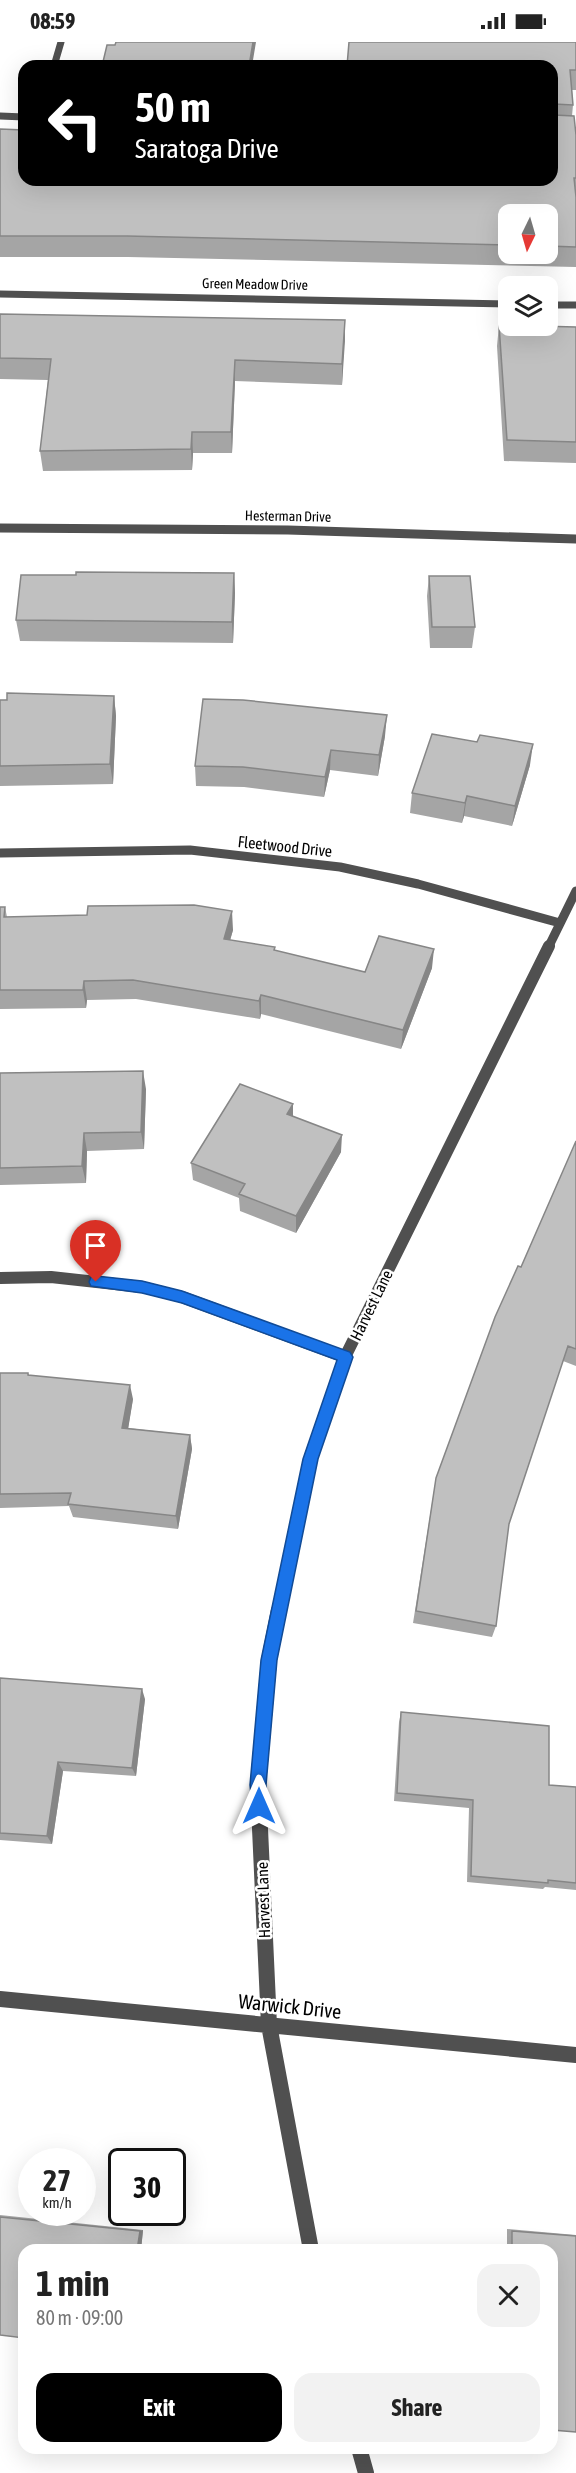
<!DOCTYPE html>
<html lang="en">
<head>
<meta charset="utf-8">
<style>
  :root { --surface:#fff; --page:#f2f2f2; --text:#222; --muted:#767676; --accent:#000 }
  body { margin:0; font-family:"Asap Condensed",sans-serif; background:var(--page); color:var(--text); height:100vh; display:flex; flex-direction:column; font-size:22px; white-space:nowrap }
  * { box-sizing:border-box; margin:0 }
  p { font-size:20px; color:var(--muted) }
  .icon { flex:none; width:33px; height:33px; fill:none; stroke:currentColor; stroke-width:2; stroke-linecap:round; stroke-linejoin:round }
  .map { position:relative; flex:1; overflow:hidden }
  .side { position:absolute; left:18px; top:2202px; width:540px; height:210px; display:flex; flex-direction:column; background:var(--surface); border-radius:18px; box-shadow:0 6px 24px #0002 }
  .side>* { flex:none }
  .banner { position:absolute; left:18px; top:18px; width:540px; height:126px; border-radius:18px; box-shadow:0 6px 24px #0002; background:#000; color:#fff; overflow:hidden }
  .needle { width:39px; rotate:185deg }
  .tools { position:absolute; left:498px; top:162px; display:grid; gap:12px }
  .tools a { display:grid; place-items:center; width:60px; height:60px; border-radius:12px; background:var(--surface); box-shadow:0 6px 24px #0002; font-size:30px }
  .speed { position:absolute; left:18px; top:2106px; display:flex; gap:12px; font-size:30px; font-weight:700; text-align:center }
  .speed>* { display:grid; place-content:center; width:78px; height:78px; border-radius:50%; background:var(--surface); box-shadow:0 6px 24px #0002; line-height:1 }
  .speed small { font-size:15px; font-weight:400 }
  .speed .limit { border:3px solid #111; border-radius:9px; background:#fff; color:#111 }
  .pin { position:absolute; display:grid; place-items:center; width:51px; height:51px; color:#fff; margin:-62px -26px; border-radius:50% 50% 50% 0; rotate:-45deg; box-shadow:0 0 6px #0007 }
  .pin .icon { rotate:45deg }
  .me { position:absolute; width:66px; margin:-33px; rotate:0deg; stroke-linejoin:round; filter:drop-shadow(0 0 4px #0008) }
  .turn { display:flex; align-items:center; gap:21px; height:126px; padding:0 18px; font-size:27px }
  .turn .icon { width:78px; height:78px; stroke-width:2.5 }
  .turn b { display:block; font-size:42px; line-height:51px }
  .round { display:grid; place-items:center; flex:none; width:63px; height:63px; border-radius:18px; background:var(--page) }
  .overview { display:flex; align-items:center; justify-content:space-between; height:102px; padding:0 18px }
  h1 { font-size:36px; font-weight:700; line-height:45px }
  .button { display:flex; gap:12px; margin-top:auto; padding:12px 18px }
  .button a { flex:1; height:69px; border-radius:18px; background:var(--accent); color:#fff; font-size:24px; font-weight:700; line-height:69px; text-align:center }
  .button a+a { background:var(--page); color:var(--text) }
  .status { display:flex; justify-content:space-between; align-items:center; height:42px; padding:0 30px; background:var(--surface); direction:ltr }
  .status svg { height:16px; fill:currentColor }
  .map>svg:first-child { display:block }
</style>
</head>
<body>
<div class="status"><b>08:59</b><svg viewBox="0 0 49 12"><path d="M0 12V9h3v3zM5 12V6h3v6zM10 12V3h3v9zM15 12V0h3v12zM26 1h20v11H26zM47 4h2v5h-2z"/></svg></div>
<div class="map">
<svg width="576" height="2431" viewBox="0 0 576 2431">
  <rect width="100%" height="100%" fill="#fff"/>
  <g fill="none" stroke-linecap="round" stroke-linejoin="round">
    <path stroke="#505050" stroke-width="7" d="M 54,24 L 61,0
      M 0,74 L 24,75
      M 552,88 L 576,89
      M 0,252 L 508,262
      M 548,263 L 576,263"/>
    <path stroke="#505050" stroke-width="9" d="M 0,486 L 288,488 L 576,497
      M 0,811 L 190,808 L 340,825 L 418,842 L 560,881
      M 548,906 L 576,849"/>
    <path stroke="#505050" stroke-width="12" d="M 0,1236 L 51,1235 L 142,1245 L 182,1255 L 345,1315
      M 279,1570 L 310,1417 L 345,1315 L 549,904"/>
    <path stroke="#505050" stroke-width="16" d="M 279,1568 L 269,1618 L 258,1743 L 269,1983 L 311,2208
      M 0,1957 L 576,2013
      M 359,2406 L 366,2431"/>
  </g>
  <path fill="#a5a5a5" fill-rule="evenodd" d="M 576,0 L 576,48 L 572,48 L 573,63 L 572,74 L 576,93 L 576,225 L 128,215 L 0,215 L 0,87 L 552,138 L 552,24 ZM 508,172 L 548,172 L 548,212 L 508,212 Z
    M 0,272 L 345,278 L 342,343 L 235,339 L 232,411 L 193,411 L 192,428 L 43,429 L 40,409 L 48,338 L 0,337 Z
    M 499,283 L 576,285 L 576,421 L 504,419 L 497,304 Z
    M 234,531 L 235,551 L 233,601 L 20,599 L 16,578 L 76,533 Z
    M 429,534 L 475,585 L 472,606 L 430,606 L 427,554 Z
    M 114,654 L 116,674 L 113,742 L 0,744 L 0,658 Z
    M 385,694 L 378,734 L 330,728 L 324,755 L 244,745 L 196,744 L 195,724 Z
    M 530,723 L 512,784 L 464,774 L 462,781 L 410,771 L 412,751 Z
    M 0,865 L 5,865 L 7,875 L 233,888 L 230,898 L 365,930 L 432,926 L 401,1007 L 261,972 L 260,977 L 136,957 L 87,958 L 86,966 L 0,967 Z
    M 0,1031 L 146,1047 L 144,1107 L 87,1109 L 86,1141 L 0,1143 Z
    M 293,1062 L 293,1074 L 341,1110 L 296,1191 L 240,1169 L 239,1156 L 193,1138 L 191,1121 Z
    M 576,1099 L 576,1324 L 563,1319 L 509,1482 L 496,1584 L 492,1595 L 413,1581 L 436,1436 L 521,1225 Z
    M 0,1331 L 28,1331 L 29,1333 L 133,1357 L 128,1386 L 190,1393 L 192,1407 L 178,1487 L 73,1475 L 69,1464 L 0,1466 Z
    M 0,1636 L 145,1657 L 136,1734 L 63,1729 L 52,1802 L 0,1798 Z
    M 401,1670 L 549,1743 L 576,1745 L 576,1848 L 545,1845 L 543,1847 L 467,1840 L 469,1766 L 394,1759 L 399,1680 Z
    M 0,2173 L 143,2188 L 141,2208 L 24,2208 L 0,2293 Z
    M 507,2187 L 576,2193 L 576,2390 L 552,2208 L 507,2208 Z"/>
  <path fill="#868686" d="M 253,0 L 256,0 L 252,24 L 249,24 Z
    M 345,278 L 345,299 L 342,343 L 342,322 Z
    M 235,318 L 235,339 L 232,411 L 231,390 Z
    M 192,390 L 193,411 L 192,428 L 191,407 Z
    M 234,531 L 235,551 L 233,601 L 232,580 Z
    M 114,654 L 116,674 L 113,742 L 110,722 Z
    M 387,673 L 385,694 L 378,734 L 379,713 Z
    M 533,702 L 530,723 L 512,784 L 515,764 Z
    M 331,708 L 330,728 L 324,755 L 325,735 Z
    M 467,754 L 464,774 L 462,781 L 465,761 Z
    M 232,869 L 233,888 L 225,916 L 224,897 Z
    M 434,907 L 432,926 L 401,1007 L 403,988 Z
    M 84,939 L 87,958 L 86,966 L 83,948 Z
    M 261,953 L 261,972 L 260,977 L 259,959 Z
    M 143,1029 L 146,1047 L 144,1107 L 141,1090 Z
    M 293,1062 L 293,1079 L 287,1072 Z
    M 84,1091 L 87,1109 L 86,1141 L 82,1124 Z
    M 342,1093 L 341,1110 L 296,1191 L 296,1174 Z
    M 130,1343 L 133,1357 L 126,1400 L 122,1386 Z
    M 190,1393 L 192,1407 L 178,1487 L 176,1474 Z
    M 142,1647 L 145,1657 L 136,1734 L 132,1726 Z
    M 58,1720 L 63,1729 L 52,1802 L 47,1794 Z
    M 143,2188 L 141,2208 L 137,2208 L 140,2189 Z"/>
  <path fill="#c0c0c0" stroke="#868686" stroke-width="1.5" d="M 116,0 L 253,0 L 249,24 L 102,24 L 107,3 L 115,3 Z
    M 349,0 L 576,0 L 576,28 L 570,28 L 573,63 L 554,62 L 552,65 L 552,24 L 347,24 Z
    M 552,72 L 554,73 L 574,74 L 576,93 L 576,136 L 574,136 L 576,155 L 576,205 L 548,204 L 548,172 L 508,172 L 508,203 L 127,194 L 0,194 L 0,87 L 24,88 L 24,138 L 552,138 Z
    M 0,272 L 345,278 L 342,322 L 235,318 L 231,390 L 192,390 L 191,407 L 40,409 L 51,317 L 0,316 Z
    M 499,283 L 576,285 L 576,400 L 507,398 Z
    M 76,530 L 234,531 L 232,580 L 16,578 L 21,533 L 76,533 Z
    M 429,534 L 470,534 L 475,585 L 432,585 Z
    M 7,651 L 114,654 L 110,722 L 0,724 L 0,658 L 7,658 Z
    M 203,657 L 243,658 L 387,673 L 379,713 L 331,708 L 325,735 L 243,725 L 195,724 Z
    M 432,692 L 477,700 L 480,693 L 533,702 L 515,764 L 467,754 L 465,761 L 412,751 Z
    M 194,863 L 232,869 L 224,897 L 275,905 L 274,908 L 365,930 L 379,894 L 434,907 L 403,988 L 261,953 L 259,959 L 133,938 L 84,939 L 83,948 L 0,948 L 0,865 L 5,865 L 4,875 L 87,873 L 88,864 Z
    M 143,1029 L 141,1090 L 84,1091 L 82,1124 L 0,1126 L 0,1031 Z
    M 240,1042 L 293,1062 L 287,1072 L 342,1093 L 296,1174 L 239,1152 L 245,1142 L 191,1121 Z
    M 576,1099 L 576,1307 L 568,1304 L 509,1482 L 496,1584 L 416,1569 L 436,1436 L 495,1275 L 518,1224 L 521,1225 Z
    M 0,1331 L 28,1331 L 28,1333 L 130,1343 L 122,1386 L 190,1393 L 176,1474 L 68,1462 L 71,1451 L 0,1452 Z
    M 0,1636 L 142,1647 L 132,1726 L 58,1720 L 47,1794 L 0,1791 Z
    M 401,1670 L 549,1684 L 549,1743 L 576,1745 L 576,1841 L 548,1838 L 548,1841 L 471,1834 L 473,1758 L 397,1751 Z
    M 0,2175 L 140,2189 L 137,2208 L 24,2208 L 24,2296 L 0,2293 Z
    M 512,2189 L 576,2194 L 576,2390 L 552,2388 L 552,2208 L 512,2208 Z"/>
  <path fill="#1a73e8" stroke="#114b97" stroke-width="1.5" d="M 96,1234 L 142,1239 L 182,1249 L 350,1310 L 353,1315 L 318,1417 L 277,1618 L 266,1743 L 267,1764 L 265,1770 L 259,1773 L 253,1770 L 250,1743 L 261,1618 L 303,1417 L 337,1318 L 182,1261 L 142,1251 L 91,1244 L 89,1240 L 91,1235 Z"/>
  <g text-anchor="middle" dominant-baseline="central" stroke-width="5" stroke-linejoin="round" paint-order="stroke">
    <g font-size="14" fill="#000" stroke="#fff">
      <text transform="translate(255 242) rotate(1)">Green Meadow Drive</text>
      <text transform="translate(288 474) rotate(1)">Hesterman Drive</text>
    </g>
    <g font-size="16" fill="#000" stroke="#fff">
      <text transform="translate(285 804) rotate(6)">Fleetwood Drive</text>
      <text transform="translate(371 1263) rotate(-64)">Harvest Lane</text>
      <text transform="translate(263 1858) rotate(-92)">Harvest Lane</text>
    </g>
    <g font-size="20" fill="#000" stroke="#fff">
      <text transform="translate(290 1964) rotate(6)">Warwick Drive</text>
    </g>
  </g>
</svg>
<div class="tools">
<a><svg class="needle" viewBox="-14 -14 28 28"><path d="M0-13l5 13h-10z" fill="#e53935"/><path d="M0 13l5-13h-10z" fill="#767676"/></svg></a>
<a><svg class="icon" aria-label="layers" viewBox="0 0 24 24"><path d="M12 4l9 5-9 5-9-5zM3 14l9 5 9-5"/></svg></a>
</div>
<div class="speed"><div>27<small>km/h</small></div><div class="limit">30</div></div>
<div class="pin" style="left:96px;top:1240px;background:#d93025"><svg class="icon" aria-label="arrive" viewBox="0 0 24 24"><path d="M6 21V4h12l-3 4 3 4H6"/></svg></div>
<svg class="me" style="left:259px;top:1764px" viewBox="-20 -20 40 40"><path d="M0-17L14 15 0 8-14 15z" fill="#1a73e8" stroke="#fff" stroke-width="4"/></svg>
<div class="banner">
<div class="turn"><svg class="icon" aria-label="left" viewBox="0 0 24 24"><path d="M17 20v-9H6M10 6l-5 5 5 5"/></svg><div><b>50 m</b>Saratoga Drive</div></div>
</div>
<section class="side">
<div class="overview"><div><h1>1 min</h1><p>80 m · 09:00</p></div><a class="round"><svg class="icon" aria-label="close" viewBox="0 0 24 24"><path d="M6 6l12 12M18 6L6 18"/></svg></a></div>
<div class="button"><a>Exit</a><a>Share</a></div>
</section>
</div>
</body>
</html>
